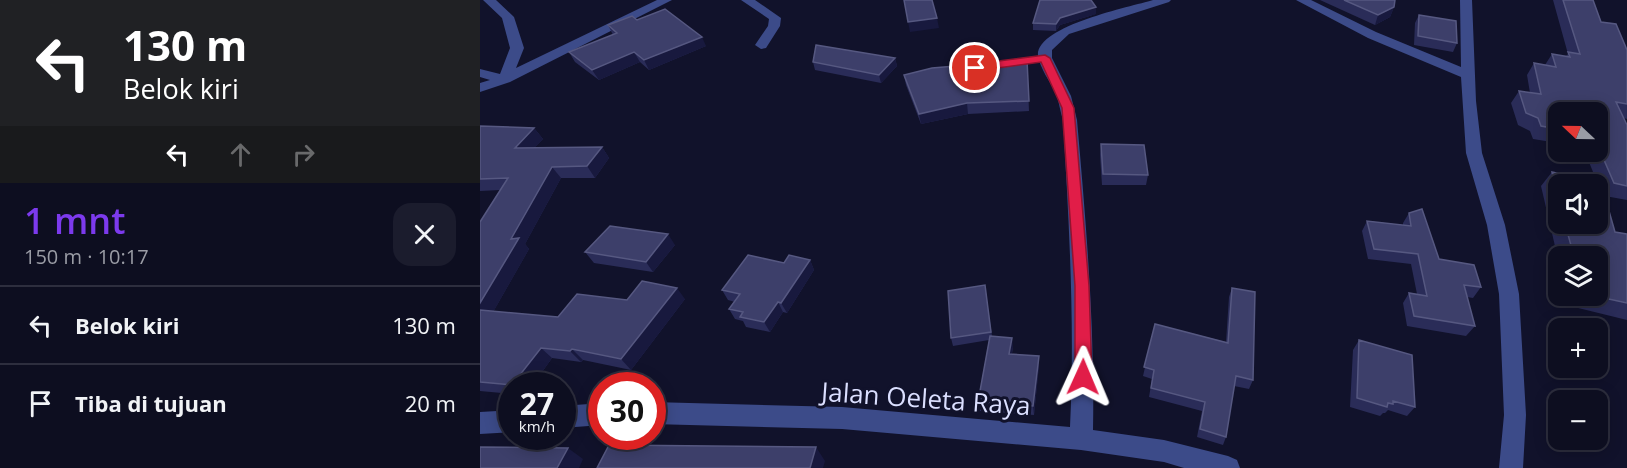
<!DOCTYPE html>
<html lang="id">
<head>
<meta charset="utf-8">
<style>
  :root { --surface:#0d0e20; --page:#1b1c2d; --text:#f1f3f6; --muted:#9a9ca5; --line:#2d2e3e; --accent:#7c3aed }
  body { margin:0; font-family:"Open Sans",sans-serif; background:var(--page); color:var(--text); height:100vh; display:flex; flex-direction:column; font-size:22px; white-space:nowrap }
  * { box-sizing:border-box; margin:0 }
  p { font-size:20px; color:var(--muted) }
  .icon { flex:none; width:33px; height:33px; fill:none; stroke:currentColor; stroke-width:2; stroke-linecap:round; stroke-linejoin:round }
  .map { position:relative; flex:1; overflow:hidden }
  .details { display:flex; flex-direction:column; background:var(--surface); width:480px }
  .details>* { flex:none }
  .top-card { background:#202124; color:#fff; overflow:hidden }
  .needle { width:39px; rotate:292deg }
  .tools { position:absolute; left:1068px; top:102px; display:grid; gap:12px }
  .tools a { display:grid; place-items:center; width:60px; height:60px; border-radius:12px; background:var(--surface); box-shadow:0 3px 15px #0003,0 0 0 2px var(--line); font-size:30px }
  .speed { position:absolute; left:18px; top:372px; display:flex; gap:12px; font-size:30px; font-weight:700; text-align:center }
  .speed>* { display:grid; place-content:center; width:78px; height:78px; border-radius:50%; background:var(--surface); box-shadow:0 3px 15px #0003,0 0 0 2px var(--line); line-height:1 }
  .speed small { font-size:15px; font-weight:400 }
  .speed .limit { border:9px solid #d22; background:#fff; color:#111 }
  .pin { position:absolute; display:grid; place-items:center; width:51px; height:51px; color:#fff; margin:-26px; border:3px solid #fff; border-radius:50%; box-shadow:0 2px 6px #0007 }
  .me { position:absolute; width:66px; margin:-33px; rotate:1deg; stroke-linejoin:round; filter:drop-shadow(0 0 4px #0008) }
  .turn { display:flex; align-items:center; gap:21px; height:126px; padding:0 24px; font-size:27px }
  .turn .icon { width:78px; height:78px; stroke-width:2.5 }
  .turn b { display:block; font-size:42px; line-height:51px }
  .lanes { display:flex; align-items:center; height:57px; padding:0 24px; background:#0003; justify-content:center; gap:30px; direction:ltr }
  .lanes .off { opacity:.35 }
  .round { display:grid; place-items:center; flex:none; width:63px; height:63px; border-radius:18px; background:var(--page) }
  .headline { display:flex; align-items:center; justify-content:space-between; height:102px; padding:0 24px }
  h1 { font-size:36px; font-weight:600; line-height:45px; color:var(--accent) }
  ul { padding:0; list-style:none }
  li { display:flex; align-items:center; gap:18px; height:78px; padding:0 24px; border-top:2px solid var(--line) }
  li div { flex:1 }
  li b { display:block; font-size:22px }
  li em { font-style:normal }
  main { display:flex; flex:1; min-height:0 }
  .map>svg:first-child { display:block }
</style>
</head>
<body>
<main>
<section class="details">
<div class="top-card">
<div class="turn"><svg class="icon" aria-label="left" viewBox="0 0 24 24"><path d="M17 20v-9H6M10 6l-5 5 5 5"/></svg><div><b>130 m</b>Belok kiri</div></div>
<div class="lanes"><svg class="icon" aria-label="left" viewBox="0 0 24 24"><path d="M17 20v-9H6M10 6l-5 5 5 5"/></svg><svg class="icon off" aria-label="ahead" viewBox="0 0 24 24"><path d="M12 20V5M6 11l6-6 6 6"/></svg><svg class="icon off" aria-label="right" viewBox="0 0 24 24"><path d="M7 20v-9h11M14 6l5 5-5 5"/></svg></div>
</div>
<div class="headline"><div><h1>1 mnt</h1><p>150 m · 10:17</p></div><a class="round"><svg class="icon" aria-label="close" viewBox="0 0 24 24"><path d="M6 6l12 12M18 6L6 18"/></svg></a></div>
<ul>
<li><svg class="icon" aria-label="left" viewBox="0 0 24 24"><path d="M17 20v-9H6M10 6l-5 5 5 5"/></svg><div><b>Belok kiri</b></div><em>130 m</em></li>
<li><svg class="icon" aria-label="arrive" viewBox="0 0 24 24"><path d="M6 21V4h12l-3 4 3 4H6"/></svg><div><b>Tiba di tujuan</b></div><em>20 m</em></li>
</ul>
</section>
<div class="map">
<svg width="1147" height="468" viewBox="0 0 1147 468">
  <rect width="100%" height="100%" fill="#11122b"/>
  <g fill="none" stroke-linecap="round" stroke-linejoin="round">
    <path fill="#3c4b89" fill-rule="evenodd" d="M 3,0 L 16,0 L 34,17 L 44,48 L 36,68 L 177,0 L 192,0 L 30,82 L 0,92 L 0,83 L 10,80 L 0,77 L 0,69 L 20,74 L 30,48 L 22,18 Z
      M 261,0 L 275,0 L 301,18 L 300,26 L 286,48 L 281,49 L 275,45 L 288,26 L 289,19 Z
      M 673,0 L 691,0 L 689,2 L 589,34 L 572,50 L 572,58 L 591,96 L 597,120 C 606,223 615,326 613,430 L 684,440 L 748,456 L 757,460 L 760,468 L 704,468 L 684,462 L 601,450 L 362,429 L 172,424 L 172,402 L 362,407 L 590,427 C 595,324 589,223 583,120 C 580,111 579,102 576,93 C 570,82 560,68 558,56 C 555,26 650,7 673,0 Z
      M 816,0 L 831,0 L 896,32 L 981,67 L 980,0 L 992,0 L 996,101 L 1002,153 L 1025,225 L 1039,294 L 1046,415 L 1043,468 L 1019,468 L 1024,415 L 1019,294 L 1007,225 L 986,153 L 981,77 L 888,38 Z
      M 122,403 L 122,425 L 82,428 L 82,406 Z
      M 32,410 L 32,432 L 0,434 L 0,412 Z"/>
  </g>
  <path fill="#2a2c58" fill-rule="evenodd" d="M 840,0 L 915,0 L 914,7 L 910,17 L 895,25 Z
    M 1073,0 L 1113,0 L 1121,22 L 1147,50 L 1147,119 L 1144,118 L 1147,125 L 1147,200 L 1125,196 L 1135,232 L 1147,234 L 1147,320 L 1090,306 L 1087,296 L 1118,296 L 1118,256 L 1078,256 L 1078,259 L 1061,186 L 1072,172 L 1117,182 L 1105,152 L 1118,152 L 1118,112 L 1078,112 L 1078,143 L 1053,139 L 1050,131 L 1038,125 L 1031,103 L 1039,91 L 1050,93 L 1047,75 L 1054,63 L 1065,65 L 1072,54 L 1086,56 L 1088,54 ZM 1078,184 L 1118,224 L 1078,224 Z
    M 616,14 L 580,25 L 576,31 L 553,30 L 553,23 Z
    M 939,15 L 977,43 L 973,52 L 934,45 L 935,23 Z
    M 157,20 L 226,46 L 169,70 L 160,62 L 119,80 L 95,62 L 89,52 L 133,35 L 128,25 Z
    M 415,58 L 417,66 L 401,83 L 335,70 L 333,62 Z
    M 547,60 L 549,111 L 488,114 L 441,124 L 426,85 L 424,75 Z
    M 0,126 L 54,128 L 63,139 L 55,147 L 122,147 L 129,158 L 115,178 L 81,178 L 45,244 L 49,249 L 13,312 L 78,317 L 147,300 L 205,299 L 151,370 L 103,360 L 101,362 L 72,358 L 52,386 L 32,386 L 32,394 L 0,391 L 0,222 L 20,190 L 0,191 Z
    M 621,144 L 668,175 L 666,185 L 622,185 L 620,155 Z
    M 929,213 L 959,259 L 1001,287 L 993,298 L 987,297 L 995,326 L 986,336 L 927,326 L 923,303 L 929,293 L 937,294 L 931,264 L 888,259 L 882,231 L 887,221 L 923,225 L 923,223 Z
    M 195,245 L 173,272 L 114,263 L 105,252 Z
    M 330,260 L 334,270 L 307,313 L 303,312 L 290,332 L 266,327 L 263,321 L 255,319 L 249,309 L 255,302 L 248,300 L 242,290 L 304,263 Z
    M 505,285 L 512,336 L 533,347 L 532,354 L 559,356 L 559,365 L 554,415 L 500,411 L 498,402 L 509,340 L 473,346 L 471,338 Z
    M 752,288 L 773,380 L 769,389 L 754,386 L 746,437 L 743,445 L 717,437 L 722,411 L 669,397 L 672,379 L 663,376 L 675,324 L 746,342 L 749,297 Z
    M 879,340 L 935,407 L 927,416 L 908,410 L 905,413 L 903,413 L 900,416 L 870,407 L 873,350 Z"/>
  <path fill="#18193e" d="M 616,7 L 616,14 L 580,25 L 576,31 L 576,24 L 580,18 Z
    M 914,7 L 910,17 L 895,25 L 898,15 Z
    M 457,18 L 459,28 L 430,32 L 428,22 Z
    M 222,37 L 226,46 L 169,70 L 164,60 Z
    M 154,52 L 160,62 L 119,80 L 112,70 Z
    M 415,58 L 417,66 L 401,83 L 399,75 Z
    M 487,103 L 488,114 L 441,124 L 439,114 Z
    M 54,128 L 63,139 L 44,159 L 35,148 Z
    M 122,147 L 129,158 L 115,178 L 107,166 Z
    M 72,167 L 81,178 L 45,244 L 49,249 L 8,321 L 0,314 L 0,303 L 31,239 Z
    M 188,234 L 195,245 L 173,272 L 166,262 Z
    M 330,260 L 334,270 L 307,313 L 301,303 Z
    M 197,288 L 205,299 L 151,370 L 141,359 Z
    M 298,302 L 303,312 L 290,332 L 284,322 Z
    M 532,338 L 533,347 L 530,363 L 529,354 Z
    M 61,348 L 72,358 L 52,386 L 33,386 L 32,385 Z
    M 92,349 L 103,360 L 101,362 L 90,351 Z
    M 559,356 L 559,365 L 554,415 L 553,406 Z
    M 336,447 L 345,461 L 343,468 L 330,468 Z
    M 88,448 L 103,459 L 99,468 L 77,468 Z"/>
  <path fill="#3d3f6a" stroke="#565881" stroke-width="1.5" d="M 424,0 L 452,0 L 457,18 L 428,22 Z
    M 560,0 L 611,0 L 616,7 L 580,18 L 576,24 L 553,23 Z
    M 864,0 L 915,0 L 914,7 L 898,15 Z
    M 1083,0 L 1113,0 L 1121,22 L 1136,24 L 1147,50 L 1147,104 L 1136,102 L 1147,125 L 1147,186 L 1134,183 L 1118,146 L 1118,112 L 1078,112 L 1078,129 L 1061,126 L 1058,118 L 1046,113 L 1039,91 L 1061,94 L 1054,63 L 1076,67 L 1072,54 L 1090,57 L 1088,52 L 1100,54 Z
    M 185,9 L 222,37 L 164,60 L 154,52 L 112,70 L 89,52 L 137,33 L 128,25 L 152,16 L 157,20 Z
    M 939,15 L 976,21 L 977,43 L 938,36 Z
    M 336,45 L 415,58 L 399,75 L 333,62 Z
    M 547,60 L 549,101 L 487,103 L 439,114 L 424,75 L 452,68 Z
    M 0,126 L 54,128 L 35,148 L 122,147 L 107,166 L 72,167 L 31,239 L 39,238 L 0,303 L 0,222 L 28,178 L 0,179 Z
    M 621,144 L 664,145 L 668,175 L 623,174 Z
    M 1072,172 L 1121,183 L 1135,232 L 1147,234 L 1147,303 L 1115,296 L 1118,296 L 1118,256 L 1094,256 L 1085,224 L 1118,224 L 1118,184 L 1078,184 L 1078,198 Z
    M 942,209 L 959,259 L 994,265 L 1001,287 L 984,285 L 995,326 L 934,316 L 929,293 L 947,296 L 938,254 L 894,249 L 887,221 L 931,226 L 929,213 Z
    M 130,226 L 188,234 L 166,262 L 105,252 Z
    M 268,255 L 304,263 L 309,255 L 330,260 L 301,303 L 298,302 L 284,322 L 260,317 L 263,312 L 249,309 L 260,294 L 242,290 Z
    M 162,281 L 197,288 L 141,359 L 92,349 L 90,351 L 61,348 L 32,385 L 0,382 L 0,310 L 78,317 L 97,294 L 147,300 Z
    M 505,285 L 511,332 L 471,338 L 468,291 Z
    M 752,288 L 775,292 L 773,380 L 756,376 L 746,437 L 720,429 L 725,402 L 671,388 L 674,370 L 664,367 L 675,324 L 748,343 Z
    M 510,336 L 532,338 L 529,354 L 559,356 L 553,406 L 498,402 Z
    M 879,340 L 932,355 L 935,407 L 913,401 L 913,404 L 908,403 L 907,407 L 877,398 Z
    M 129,445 L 336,447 L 330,468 L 117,468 Z
    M 0,447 L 88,448 L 77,468 L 0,468 Z"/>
  <path fill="#e11d48" stroke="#92132f" stroke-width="1.5" d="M 565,55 L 570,58 L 594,108 L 609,286 L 612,377 L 609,382 L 603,384 L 598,382 L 595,377 L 595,286 L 582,108 L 561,62 L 495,71 L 490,68 L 495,64 Z"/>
  <g text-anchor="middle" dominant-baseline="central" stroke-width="6" stroke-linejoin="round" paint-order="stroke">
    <g font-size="26" fill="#dbdfff" stroke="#11122b">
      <text transform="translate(446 398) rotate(4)">Jalan Oeleta Raya</text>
    </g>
  </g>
</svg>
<div class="tools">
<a><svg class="needle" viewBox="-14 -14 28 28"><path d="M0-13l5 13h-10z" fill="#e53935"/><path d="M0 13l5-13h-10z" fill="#9a9ca5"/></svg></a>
<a><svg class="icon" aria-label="sound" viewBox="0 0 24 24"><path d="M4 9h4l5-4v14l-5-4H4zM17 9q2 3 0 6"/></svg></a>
<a><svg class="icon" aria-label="layers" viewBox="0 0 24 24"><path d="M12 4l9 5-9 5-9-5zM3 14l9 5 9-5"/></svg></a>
<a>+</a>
<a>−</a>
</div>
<div class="speed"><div>27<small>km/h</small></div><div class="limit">30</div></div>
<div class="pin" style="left:495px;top:68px;background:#d93025"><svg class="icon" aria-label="arrive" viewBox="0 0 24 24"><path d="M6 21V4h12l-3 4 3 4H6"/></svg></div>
<svg class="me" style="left:603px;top:377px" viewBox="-20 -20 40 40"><path d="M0-17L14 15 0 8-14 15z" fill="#e11d48" stroke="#fff" stroke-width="4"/></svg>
</div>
</main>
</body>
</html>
